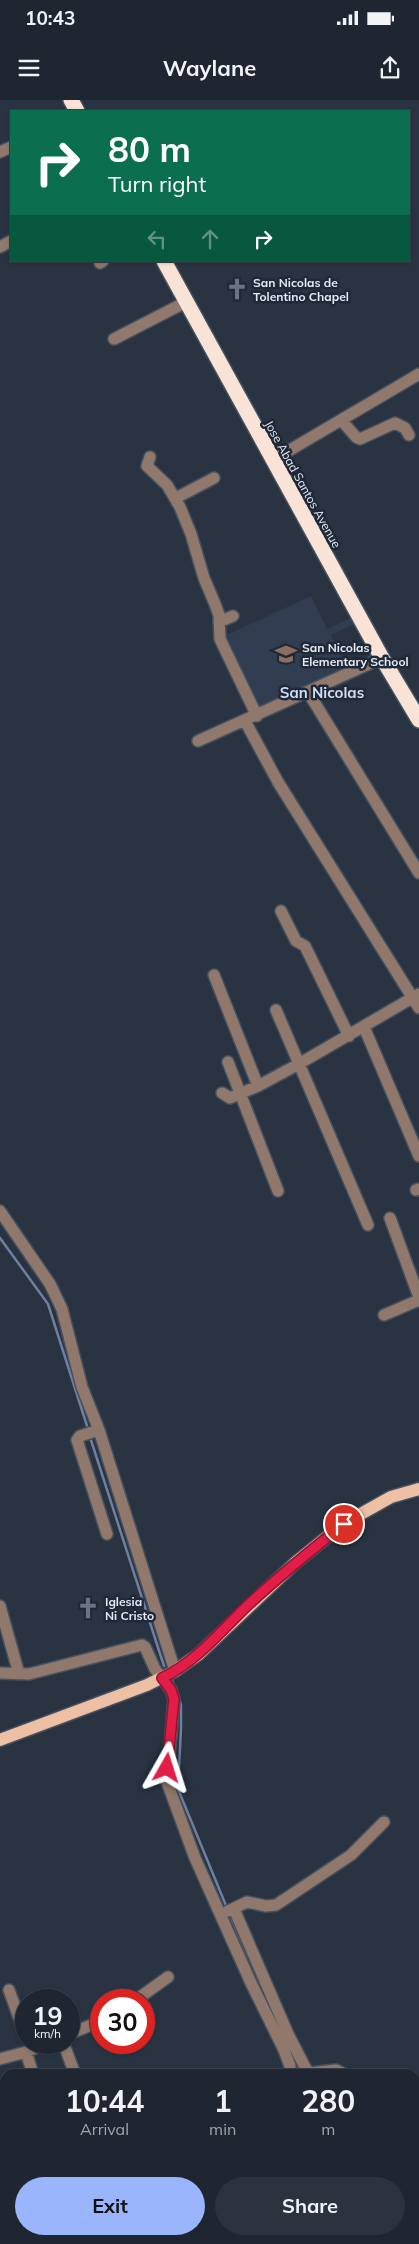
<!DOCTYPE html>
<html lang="en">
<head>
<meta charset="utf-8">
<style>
  :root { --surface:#1f2632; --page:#2c323e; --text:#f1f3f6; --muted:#a1a5ac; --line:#3c434d; --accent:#9bb5fd }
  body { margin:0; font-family:Mulish,sans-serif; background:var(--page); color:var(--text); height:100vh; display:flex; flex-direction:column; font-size:19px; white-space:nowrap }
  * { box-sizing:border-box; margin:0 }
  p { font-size:16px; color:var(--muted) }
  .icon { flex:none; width:28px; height:28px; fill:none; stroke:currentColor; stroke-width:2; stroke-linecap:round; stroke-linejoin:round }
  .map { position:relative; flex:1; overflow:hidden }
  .panel { position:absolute; left:0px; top:1969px; width:420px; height:176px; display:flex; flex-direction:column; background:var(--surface); border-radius:15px 15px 0 0; box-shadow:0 1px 4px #0004,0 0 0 1px var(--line) }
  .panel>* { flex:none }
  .hud { position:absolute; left:10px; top:10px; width:400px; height:152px; border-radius:0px; box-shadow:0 1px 4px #0004,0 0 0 1px var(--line); background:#0b6e4f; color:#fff; overflow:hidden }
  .speed { position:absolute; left:15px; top:1889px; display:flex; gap:10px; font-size:25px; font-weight:700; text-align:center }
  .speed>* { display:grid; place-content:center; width:65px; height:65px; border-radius:50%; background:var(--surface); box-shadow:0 1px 4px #0004,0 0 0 1px var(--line); line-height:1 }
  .speed small { font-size:12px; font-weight:400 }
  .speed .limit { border:8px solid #d22; background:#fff; color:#111 }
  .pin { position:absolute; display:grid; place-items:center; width:42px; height:42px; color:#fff; margin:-21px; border:2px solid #fff; border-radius:50%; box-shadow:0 1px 5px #0007 }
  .me { position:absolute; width:55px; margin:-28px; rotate:6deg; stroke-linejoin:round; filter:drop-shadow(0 0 4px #0008) }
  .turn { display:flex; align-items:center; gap:18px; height:105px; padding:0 15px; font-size:22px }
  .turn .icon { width:65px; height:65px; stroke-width:2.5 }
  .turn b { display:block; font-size:35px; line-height:42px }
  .lanes { display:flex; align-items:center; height:48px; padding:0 15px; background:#0003; justify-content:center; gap:25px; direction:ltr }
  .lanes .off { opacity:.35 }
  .eta { display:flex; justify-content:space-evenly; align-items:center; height:85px; text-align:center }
  .eta b { font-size:30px; font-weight:700; line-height:35px }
  .button { display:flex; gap:10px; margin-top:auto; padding:10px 15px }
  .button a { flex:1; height:58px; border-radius:30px; background:var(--accent); color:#111; font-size:20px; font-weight:700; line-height:58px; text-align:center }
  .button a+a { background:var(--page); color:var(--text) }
  .status { display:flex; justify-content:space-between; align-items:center; height:35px; padding:0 25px; background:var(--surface); direction:ltr }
  .status svg { height:14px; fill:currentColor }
  header { display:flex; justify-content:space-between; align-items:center; height:65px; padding:0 15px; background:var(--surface); font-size:22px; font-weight:700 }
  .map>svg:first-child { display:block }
</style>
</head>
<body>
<div class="status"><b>10:43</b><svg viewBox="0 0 49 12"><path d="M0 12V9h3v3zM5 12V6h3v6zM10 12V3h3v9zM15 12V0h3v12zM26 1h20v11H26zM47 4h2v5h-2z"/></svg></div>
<header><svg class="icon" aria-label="menu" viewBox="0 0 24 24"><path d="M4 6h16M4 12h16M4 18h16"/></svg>Waylane<svg class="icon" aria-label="share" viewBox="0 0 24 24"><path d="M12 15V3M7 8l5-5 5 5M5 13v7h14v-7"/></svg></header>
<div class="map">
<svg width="419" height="2144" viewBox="0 0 419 2144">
  <rect width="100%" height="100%" fill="#293342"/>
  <path fill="#313e52" d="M 311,496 L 327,529 L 351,518 L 354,524 L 331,535 L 347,571 L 260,612 L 225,536 Z"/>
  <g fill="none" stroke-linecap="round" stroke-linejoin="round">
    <path stroke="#6e7fa0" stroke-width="2.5" d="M 0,1138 L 48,1204 L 88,1329
      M 90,1337 L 164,1566
      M 172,1580 L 174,1586
      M 179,1598 L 181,1605 L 181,1628 L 178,1689 L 227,1808
      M 229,1813 L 279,1927
      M 291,1952 L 298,1967 L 295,1974
      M 305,2140 L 306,2144"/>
    <g stroke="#47505e" stroke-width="14">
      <path id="minor" d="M 0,52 L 11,47
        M 0,147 L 11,141
        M 100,163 L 103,161
        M 114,239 L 186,202
        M 342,321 L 356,337 L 360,339 L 395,323 L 405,328 L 409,335
        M 150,357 L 147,366 L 167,385 L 180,407 L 191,434 L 204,478 L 215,504 L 219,515 L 220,539 L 257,616
        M 273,360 L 419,274
        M 176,398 L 214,378
        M 219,522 L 233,516
        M 308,592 L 419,773
        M 245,621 L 278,682 L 419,908
        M 198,641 L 382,558
        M 281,811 L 296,841 L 305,846 L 349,936
        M 214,875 L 258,986
        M 276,910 L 368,1125
        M 364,927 L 419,1056
        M 228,962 L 278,1091
        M 222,993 L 230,998 L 258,986 L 297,965 L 419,894
        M 416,1090 L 419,1089
        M 0,1111 L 50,1184 L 62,1209 L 82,1287 L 99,1330 L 175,1571
        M 390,1118 L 419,1197
        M 384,1215 L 419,1200
        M 99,1330 L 80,1336 L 77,1340 L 107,1434
        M 0,1506 L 19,1574
        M 0,1573 L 29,1574 L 142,1545 L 145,1547 L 155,1569 L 171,1590 L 174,1599 L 167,1682 L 195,1758 L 251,1883 L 284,1950 L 290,1966 L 290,1974
        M 234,1809 L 288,1934 L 306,1969 L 310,1973 L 336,1970 L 344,1974
        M 228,1811 L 247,1802 L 266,1806 L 276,1805 L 351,1755 L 384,1722
        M 9,1890 L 26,1937
        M 136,1900 L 168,1877
        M 69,1934 L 101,1921
        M 63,1942 L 75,1974
        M 26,1952 L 33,1974
        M 0,1959 L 26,1952 L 49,1942
        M 296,2140 L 297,2144"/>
    </g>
    <g stroke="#47505e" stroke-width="15">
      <path id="major" d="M 0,1640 L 147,1585 L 175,1571 L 199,1554 L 295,1463 L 343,1424 L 391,1397 L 419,1389
        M 0,2004 L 5,2017
        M 56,2140 L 58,2144"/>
    </g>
    <g stroke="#47505e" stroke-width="18">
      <path id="highway" d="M 71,0 L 77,11
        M 164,161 L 382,558 L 419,620"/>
    </g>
    <use href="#minor" stroke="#90796c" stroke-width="11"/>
    <use href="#major" stroke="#edbfa4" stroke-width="12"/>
    <use href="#highway" stroke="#f9e3d6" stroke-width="15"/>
  </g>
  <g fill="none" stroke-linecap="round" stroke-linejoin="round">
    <g stroke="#92132f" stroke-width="12">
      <path id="route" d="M 167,1668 L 174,1599 L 171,1590 L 162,1578 C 197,1561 220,1532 247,1506 C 278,1477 310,1451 344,1424"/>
    </g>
    <use href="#route" stroke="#e11d48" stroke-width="9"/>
  </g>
  <defs>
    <g id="church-bare" transform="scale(1.725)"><path d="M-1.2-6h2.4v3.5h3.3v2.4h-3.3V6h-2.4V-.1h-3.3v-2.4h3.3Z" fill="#6b7280" stroke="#202938" stroke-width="2.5" paint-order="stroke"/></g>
    <g id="school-bare" transform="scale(1.725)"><path d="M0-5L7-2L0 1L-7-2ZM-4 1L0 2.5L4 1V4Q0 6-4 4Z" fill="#8d6e63" stroke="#202938" stroke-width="2.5" paint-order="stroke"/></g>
  </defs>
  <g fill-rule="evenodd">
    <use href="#church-bare" x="237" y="189"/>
    <use href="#school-bare" x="286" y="554"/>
    <use href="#church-bare" x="88" y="1508"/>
  </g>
  <g text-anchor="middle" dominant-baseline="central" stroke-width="5" stroke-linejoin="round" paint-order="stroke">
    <g font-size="12" font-weight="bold" fill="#e2e9f3" stroke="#202938" text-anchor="start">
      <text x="253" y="182">San Nicolas de<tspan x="253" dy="14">Tolentino Chapel</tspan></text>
      <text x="302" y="547">San Nicolas<tspan x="302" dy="14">Elementary School</tspan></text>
      <text x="105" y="1501">Iglesia<tspan x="105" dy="14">Ni Cristo</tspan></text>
    </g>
    <g font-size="12" fill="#e2e9f3" stroke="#202938">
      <text transform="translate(303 384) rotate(61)">Jose Abad Santos Avenue</text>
    </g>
    <g font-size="15" font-weight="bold" fill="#d0ddf1" stroke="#202938">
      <text x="322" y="592">San Nicolas</text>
    </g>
  </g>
</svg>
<div class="speed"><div>19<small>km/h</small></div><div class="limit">30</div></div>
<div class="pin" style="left:344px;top:1424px;background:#d93025"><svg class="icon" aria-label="arrive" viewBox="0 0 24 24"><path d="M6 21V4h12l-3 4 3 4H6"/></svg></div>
<svg class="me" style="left:167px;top:1668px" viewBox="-20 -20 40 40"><path d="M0-17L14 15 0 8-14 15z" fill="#e11d48" stroke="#fff" stroke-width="4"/></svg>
<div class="hud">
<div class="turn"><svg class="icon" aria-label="right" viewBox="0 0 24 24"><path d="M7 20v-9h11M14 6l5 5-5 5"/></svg><div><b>80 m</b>Turn right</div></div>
<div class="lanes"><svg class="icon off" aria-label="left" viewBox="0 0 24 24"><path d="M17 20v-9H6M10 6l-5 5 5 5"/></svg><svg class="icon off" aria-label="ahead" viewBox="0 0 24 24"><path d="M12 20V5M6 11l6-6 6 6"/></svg><svg class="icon" aria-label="right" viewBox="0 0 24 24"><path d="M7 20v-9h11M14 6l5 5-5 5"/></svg></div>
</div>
<section class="panel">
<div class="eta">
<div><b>10:44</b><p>Arrival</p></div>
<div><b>1</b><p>min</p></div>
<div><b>280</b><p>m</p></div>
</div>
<div class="button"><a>Exit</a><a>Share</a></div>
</section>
</div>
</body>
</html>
